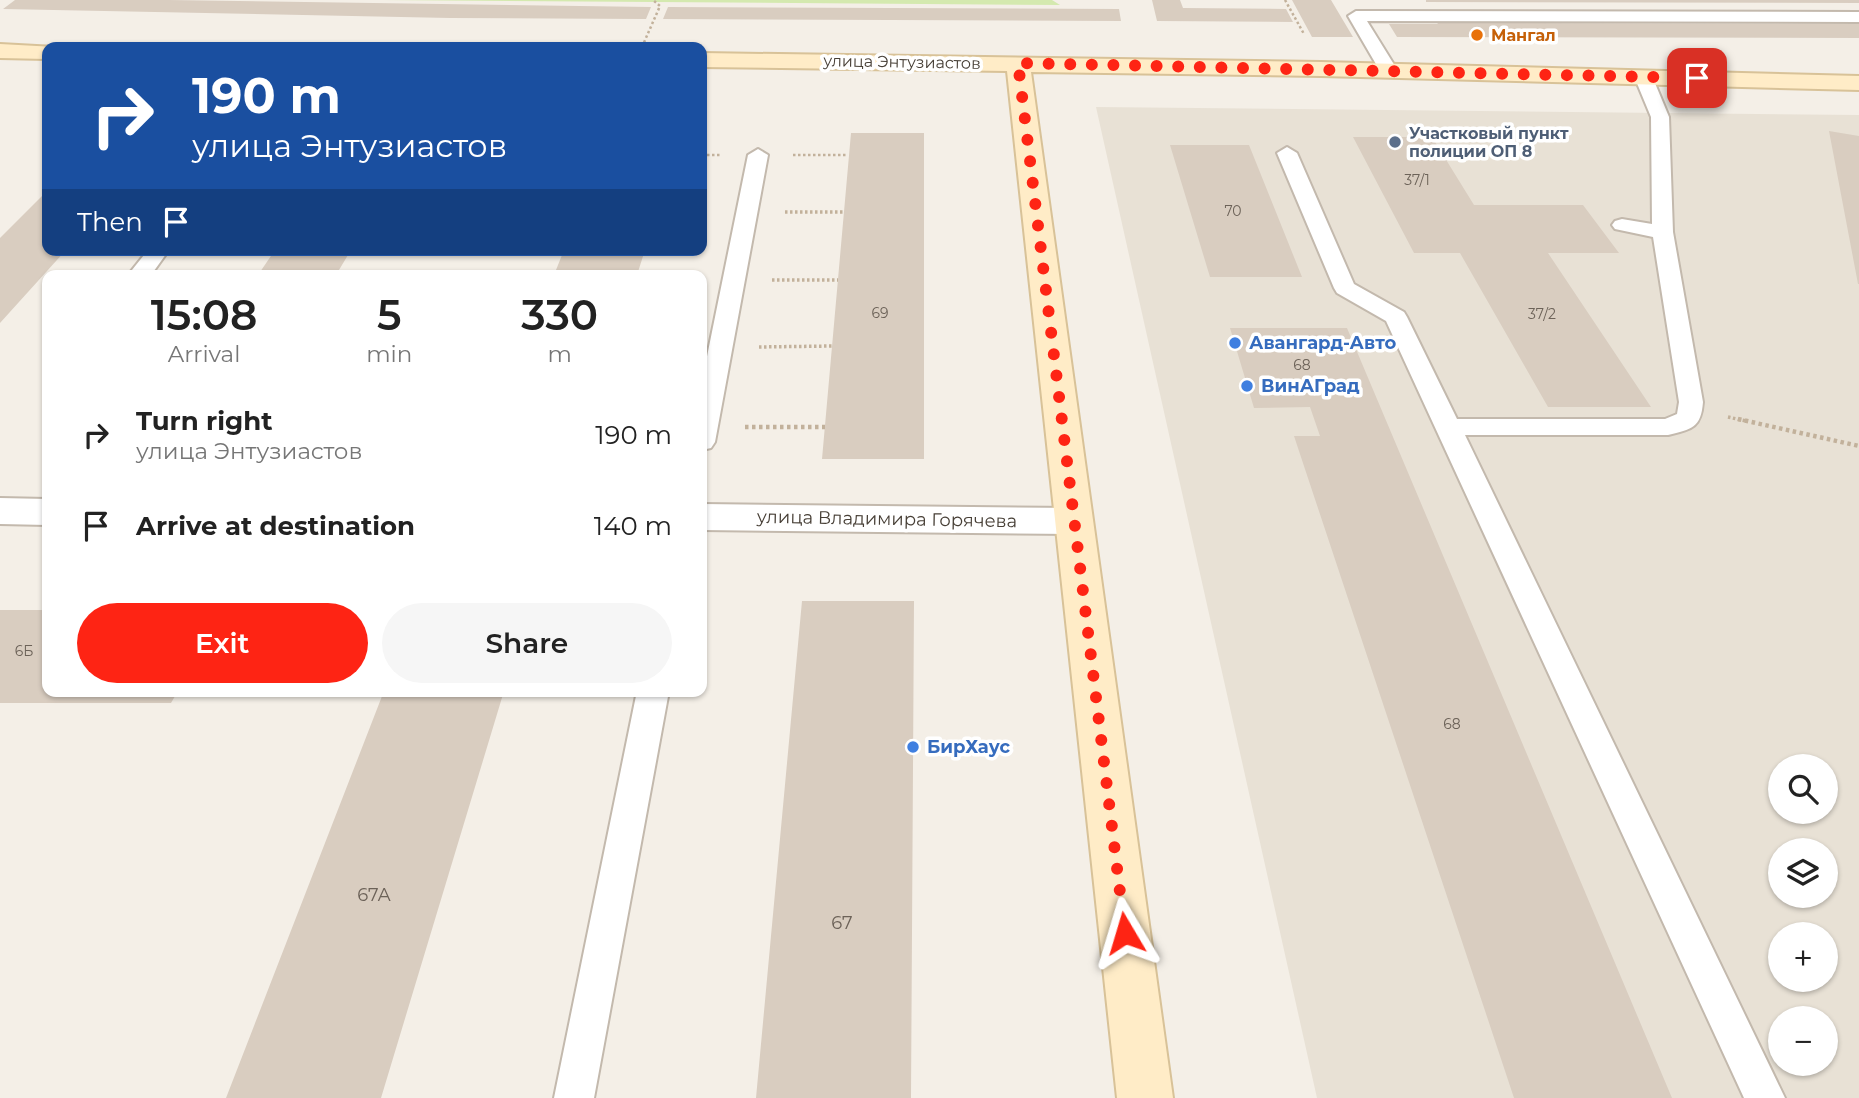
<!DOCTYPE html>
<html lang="en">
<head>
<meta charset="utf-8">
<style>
  :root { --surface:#fff; --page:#f6f6f6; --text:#222; --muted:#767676; --accent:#fe2414 }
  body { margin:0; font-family:Montserrat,sans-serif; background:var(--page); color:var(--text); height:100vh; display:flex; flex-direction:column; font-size:26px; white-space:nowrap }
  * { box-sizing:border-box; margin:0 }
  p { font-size:23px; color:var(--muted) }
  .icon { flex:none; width:38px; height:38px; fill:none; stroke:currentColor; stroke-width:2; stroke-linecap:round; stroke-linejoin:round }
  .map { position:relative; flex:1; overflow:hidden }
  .details { position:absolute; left:42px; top:270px; width:665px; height:427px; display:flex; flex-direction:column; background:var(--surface); border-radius:14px; box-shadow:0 2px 5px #0004 }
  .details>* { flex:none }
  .hud { position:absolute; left:42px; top:42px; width:665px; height:214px; border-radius:14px; box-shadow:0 2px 5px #0004; background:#1a4fa0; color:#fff; overflow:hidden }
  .buttons { position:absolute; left:1768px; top:754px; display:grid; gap:14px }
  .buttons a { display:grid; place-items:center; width:70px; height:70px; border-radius:50%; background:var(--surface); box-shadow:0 2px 5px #0004; font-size:35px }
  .pin { position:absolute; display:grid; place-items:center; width:60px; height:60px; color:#fff; margin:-30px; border-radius:14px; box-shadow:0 4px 10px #0006 }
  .me { position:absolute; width:77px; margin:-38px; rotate:353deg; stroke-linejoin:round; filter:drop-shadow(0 0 5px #0008) }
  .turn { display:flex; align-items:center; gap:24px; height:147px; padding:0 35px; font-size:32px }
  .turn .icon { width:91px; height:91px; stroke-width:2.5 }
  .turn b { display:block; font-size:49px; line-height:60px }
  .then { display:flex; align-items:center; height:66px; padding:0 35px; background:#0003; gap:14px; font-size:26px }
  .eta { display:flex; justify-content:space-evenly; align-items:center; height:119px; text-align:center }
  .eta b { font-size:42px; font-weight:600; line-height:49px }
  .button { display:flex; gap:14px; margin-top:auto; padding:14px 35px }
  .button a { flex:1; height:80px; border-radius:42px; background:var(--accent); color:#fff; font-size:28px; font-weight:600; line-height:80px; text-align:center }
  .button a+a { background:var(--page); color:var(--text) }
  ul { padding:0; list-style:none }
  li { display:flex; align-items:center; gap:21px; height:91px; padding:0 35px }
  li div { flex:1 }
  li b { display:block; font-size:26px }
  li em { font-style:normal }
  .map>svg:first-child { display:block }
</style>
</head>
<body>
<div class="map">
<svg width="1859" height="1098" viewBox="0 0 1859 1098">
  <rect width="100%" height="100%" fill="#f4efe7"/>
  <path fill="#e8e1d5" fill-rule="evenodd" d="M 1096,107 L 1859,115 L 1859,1098 L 1317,1098 ZM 1780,766 L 1825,766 L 1825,812 L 1780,812 ZM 1780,850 L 1825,850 L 1825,896 L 1780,896 ZM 1780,934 L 1825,934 L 1825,980 L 1780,980 ZM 1780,1018 L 1825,1018 L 1825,1064 L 1780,1064 Z"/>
  <path fill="#d4e9af" d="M 383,0 L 1052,0 L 1060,5 Z"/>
  <path fill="#d9cdc0" d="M 15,0 L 169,0 L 651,7 L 646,19 L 450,18 L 3,9 Z
    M 1152,0 L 1180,0 L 1183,8 L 1286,9 L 1293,22 L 1157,21 Z
    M 1292,0 L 1331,0 L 1353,37 L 1312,37 Z
    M 1426,0 L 1859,0 L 1859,3 L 1426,2 Z
    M 668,7 L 1119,9 L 1121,21 L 663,19 Z
    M 1434,19 L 1531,19 L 1534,23 L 1859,24 L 1859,38 L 1397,37 L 1389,24 L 1438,24 Z
    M 1829,131 L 1859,136 L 1859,284 L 1858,284 Z
    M 851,133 L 924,133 L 924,459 L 822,459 Z
    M 1353,137 L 1432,137 L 1474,205 L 1583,205 L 1619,253 L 1548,253 L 1651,407 L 1548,407 L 1460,253 L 1414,253 Z
    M 1170,145 L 1249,145 L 1302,277 L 1210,277 Z
    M 47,191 L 47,250 L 66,250 L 0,323 L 0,238 Z
    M 275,250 L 351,250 L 336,275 L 258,275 Z
    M 564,250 L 645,250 L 637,275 L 554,275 Z
    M 1230,328 L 1347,328 L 1672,1098 L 1514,1098 L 1294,436 L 1320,436 L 1310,407 L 1254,408 Z
    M 802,601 L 914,601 L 911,1098 L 756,1098 Z
    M 0,610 L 47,610 L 47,691 L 178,691 L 171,703 L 0,703 Z
    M 384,691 L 504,691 L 381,1098 L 226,1098 Z"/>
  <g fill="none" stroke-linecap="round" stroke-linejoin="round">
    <g stroke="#c3b9ad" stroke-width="4">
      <path id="lane" d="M 1356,11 L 1859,12 L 1859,22 L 1367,21 L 1398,71 L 1389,76 L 1380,71 L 1348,16 Z
        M 1643,71 L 1652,76 L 1669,117 L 1673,232 L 1703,402 C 1701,428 1692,429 1668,435 L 1465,435 L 1785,1098 L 1744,1098 L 1386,321 L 1337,293 L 1334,288 L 1277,153 L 1287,147 L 1297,153 L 1354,284 L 1404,312 L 1407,317 L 1457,419 L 1665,419 L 1677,414 L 1679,402 L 1653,237 L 1615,229 L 1612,225 L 1615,221 L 1622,219 L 1652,224 L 1651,117 L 1634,76 Z
        M 758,149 L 768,155 L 715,442 L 711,448 L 702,450 L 702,381 L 748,155 Z
        M 148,250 L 169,250 L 151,275 L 128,275 Z
        M 637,691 L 669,691 L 594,1098 L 554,1098 Z"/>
    </g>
    <g stroke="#c3b9ad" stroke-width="4">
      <path id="street" d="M 0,498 L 47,499 L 47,525 L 0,524 Z
        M 702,504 L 1073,508 L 1086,512 L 1092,521 L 1086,530 L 1073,534 L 702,530 Z"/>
    </g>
    <g stroke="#d8c298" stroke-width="4">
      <path id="secondary" d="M 0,44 L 55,47 L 47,47 L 47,59 L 0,58 Z
        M 702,53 L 1321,62 L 1859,76 L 1859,90 L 1321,76 L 1031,72 L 1173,1098 L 1117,1098 L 1007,71 L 702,67 Z"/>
    </g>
    <path stroke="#c2b19b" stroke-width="2.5" stroke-dasharray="2.5 2.5" stroke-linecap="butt" d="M 1285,0 L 1304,34
      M 642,47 L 660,6 L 653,0
      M 702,155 L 721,155
      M 793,155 L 848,155"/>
    <path stroke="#c2b19b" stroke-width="3.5" stroke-dasharray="2.5 2.5" stroke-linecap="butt" d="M 785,212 L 844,212
      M 772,280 L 838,280
      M 759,347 L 832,346
      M 1728,417 L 1746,421"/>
    <path stroke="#c2b19b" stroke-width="4.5" stroke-dasharray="3.5 3.5" stroke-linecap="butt" d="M 1738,419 L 1859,446
      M 745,427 L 825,427"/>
    <use href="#lane" fill="#fff" fill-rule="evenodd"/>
    <use href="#street" fill="#fff" fill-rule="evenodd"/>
    <use href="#secondary" fill="#ffecc7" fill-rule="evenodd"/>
  </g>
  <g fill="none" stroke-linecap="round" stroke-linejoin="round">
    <path stroke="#fe2414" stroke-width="12" stroke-dasharray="0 21.6" d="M 1125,933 L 1018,63 L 1697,78"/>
  </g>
  <circle fill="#e8710a" stroke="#fff" stroke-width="2.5" cx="1477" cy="35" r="7"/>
  <circle fill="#5c6f8a" stroke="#fff" stroke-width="2.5" cx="1395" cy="142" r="7"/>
  <g fill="#3f7fe0" stroke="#fff" stroke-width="2.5">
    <circle cx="1235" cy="343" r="7"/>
    <circle cx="1247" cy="386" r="7"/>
    <circle cx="913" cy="747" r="7"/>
  </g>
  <g text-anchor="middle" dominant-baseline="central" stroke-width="7" stroke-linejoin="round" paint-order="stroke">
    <g font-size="14" fill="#6c6258">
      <text x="1417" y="180">37/1</text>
      <text x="1233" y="211">70</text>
      <text x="880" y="313">69</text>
      <text x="1542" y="314">37/2</text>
      <text x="1302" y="365">68</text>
      <text x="24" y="651">6Б</text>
      <text x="1452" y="724">68</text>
    </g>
    <g font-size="16" font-weight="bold" fill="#c56008" stroke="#fff" text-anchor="start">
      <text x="1491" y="35">Мангал</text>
    </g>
    <g font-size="16" fill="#473f36" stroke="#fff">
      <text transform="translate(902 62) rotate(1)">улица Энтузиастов</text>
    </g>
    <g font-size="16" font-weight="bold" fill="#4e5e75" stroke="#fff" text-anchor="start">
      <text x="1409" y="133">Участковый пункт<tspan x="1409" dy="18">полиции ОП 8</tspan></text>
    </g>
    <g font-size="18" font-weight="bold" fill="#366cbe" stroke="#fff" text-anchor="start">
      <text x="1249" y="343">Авангард-Авто</text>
      <text x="1261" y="386">ВинАГрад</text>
      <text x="927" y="747">БирХаус</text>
    </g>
    <g font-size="18" fill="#473f36" stroke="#fff">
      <text transform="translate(887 519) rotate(1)">улица Владимира Горячева</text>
    </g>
    <g font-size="18" fill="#6c6258">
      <text x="374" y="895">67А</text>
      <text x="842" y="923">67</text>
    </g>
  </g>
</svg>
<div class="buttons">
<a><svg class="icon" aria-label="search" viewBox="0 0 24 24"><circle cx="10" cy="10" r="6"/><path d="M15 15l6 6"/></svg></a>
<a><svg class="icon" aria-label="layers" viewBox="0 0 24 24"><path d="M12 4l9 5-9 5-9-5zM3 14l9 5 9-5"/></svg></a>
<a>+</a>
<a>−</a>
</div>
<div class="pin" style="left:1697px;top:78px;background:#d93025"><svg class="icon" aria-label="arrive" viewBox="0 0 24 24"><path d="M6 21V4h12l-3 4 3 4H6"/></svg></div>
<svg class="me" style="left:1125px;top:933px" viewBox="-20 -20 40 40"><path d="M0-17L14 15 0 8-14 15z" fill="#fe2414" stroke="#fff" stroke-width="4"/></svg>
<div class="hud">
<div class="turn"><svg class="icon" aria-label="right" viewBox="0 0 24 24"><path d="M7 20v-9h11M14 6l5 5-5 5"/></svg><div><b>190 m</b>улица Энтузиастов</div></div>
<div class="then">Then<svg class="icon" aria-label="arrive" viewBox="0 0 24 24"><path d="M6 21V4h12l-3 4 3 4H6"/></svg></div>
</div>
<section class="details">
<div class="eta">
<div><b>15:08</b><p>Arrival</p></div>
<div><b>5</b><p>min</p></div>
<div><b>330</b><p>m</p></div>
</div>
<ul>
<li><svg class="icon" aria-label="right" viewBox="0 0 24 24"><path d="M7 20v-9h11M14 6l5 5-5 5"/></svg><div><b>Turn right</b><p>улица Энтузиастов</p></div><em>190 m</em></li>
<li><svg class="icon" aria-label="arrive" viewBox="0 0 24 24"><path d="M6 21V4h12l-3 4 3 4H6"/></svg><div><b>Arrive at destination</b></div><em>140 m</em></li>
</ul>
<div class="button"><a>Exit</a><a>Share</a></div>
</section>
</div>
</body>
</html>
